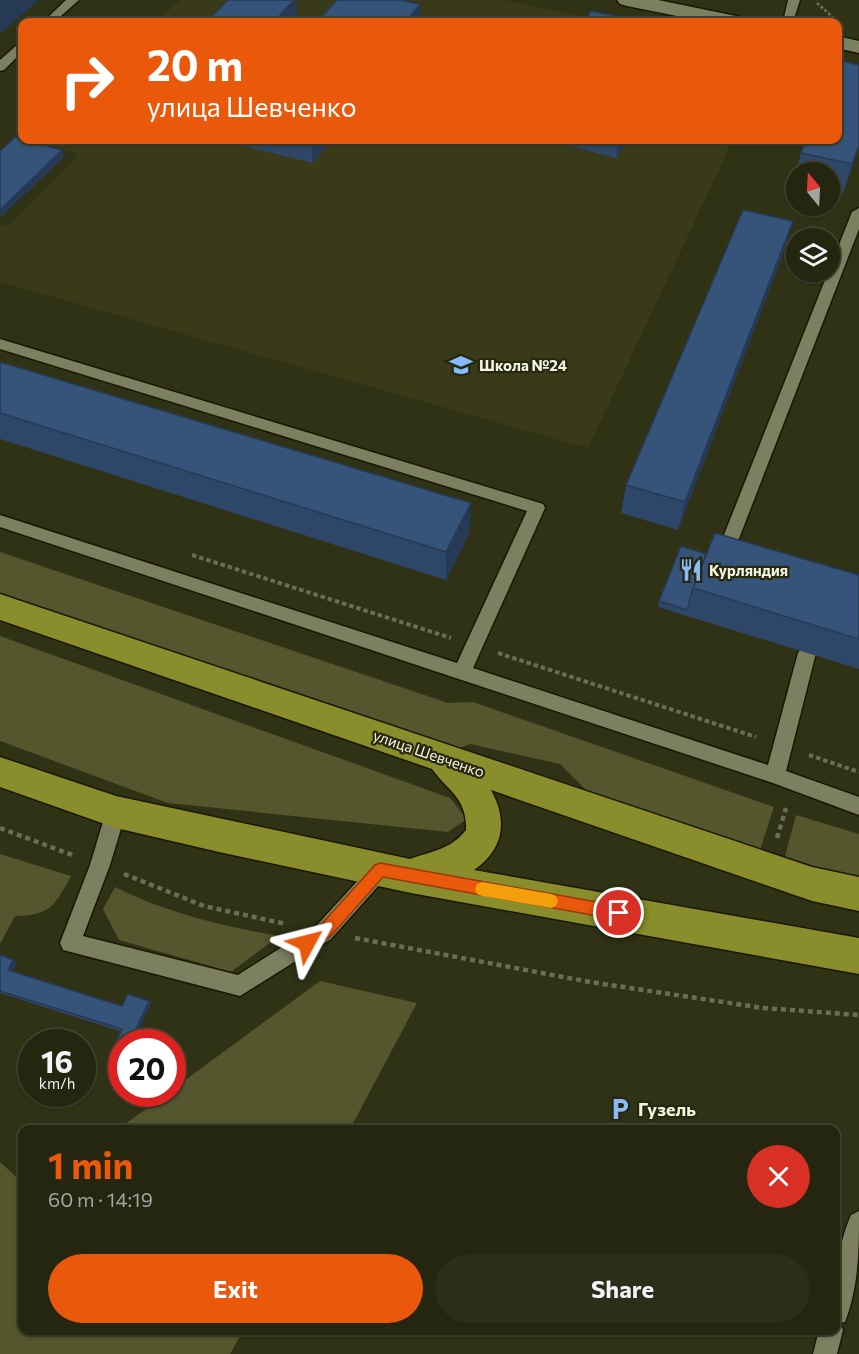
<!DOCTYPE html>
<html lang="en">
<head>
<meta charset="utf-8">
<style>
  :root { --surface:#242610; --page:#2c2e19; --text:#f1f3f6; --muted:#a3a59f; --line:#414330; --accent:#ea580c }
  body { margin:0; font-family:Commissioner,sans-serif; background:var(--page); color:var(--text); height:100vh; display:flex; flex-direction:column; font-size:22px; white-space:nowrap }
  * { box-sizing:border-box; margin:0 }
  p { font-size:20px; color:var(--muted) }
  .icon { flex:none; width:33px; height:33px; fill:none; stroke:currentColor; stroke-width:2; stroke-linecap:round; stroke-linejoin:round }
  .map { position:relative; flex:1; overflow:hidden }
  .side { position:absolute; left:18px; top:1125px; width:822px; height:210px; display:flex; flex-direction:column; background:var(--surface); border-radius:12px; box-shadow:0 2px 4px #0004,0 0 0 2px var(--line) }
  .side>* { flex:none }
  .guide { position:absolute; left:18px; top:18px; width:824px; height:126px; border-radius:12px; box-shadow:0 2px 4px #0004,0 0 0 2px var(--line); background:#ea580c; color:#fff; overflow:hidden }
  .needle { width:39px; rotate:342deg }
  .fabs { position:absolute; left:786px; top:162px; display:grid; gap:12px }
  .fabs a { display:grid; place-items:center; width:54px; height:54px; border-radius:50%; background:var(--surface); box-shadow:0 2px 4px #0004,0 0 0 2px var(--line); font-size:30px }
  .speed { position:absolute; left:18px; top:1029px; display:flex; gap:12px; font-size:30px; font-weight:700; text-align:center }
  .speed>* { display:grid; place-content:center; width:78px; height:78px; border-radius:50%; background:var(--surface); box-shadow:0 2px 4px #0004,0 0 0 2px var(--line); line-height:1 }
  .speed small { font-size:15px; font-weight:400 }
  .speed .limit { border:9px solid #d22; background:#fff; color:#111 }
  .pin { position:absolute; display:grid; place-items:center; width:51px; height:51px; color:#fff; margin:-26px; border:3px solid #fff; border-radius:50%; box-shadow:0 2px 6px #0007 }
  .me { position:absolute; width:66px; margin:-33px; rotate:52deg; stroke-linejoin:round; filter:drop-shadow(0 0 4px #0008) }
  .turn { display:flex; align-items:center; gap:21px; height:126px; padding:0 30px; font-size:27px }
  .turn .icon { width:78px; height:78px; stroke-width:2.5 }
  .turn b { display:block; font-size:42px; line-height:51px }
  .round { display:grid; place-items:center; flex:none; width:63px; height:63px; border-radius:32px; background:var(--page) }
  .overview { display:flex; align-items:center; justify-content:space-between; height:102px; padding:0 30px }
  h1 { font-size:36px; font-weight:700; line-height:45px; color:var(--accent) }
  .button { display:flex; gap:12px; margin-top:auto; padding:12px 30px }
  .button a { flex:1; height:69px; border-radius:36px; background:var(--accent); color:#fff; font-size:24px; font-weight:700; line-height:69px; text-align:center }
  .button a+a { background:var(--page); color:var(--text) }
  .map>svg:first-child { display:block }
</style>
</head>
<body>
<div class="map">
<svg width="859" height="1354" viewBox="0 0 859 1354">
  <rect width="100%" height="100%" fill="#303216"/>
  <path fill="#393b18" d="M 180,0 L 504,0 L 608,22 L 156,22 Z
    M 32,140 L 733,140 L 588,448 L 0,282 L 0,224 L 8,226 L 79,154 Z"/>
  <path fill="#54562e" d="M 0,552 L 448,703 L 473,702 L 774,807 L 760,850 L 591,795 L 560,764 L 470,744 L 450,752 L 0,594 Z
    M 0,636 L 450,798 L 467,819 L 448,832 L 168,803 L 0,741 Z
    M 796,815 L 859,834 L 859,879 L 784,860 Z
    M 0,854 L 71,876 C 54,906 52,915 15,916 L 0,944 Z
    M 115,887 C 167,913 222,926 279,936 L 231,972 L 119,940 L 103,909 Z
    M 320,981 L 417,1003 L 350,1129 L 118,1129 L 167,1094 L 172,1094 L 173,1089 Z
    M 0,1162 L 22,1182 L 22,1330 L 243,1331 L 230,1354 L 0,1354 Z"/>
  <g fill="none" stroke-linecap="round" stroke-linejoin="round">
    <g stroke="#191901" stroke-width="3">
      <path id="service" d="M 66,0 L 79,0 L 54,22 L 43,22 Z
        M 788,0 L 800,0 L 793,22 L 783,22 Z
        M 22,42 L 22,52 L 4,70 L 0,71 L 0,60 L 18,44 Z
        M 859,208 L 859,229 L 738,541 L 749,544 L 751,549 L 749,554 L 743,555 L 722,550 L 720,545 L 852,212 Z
        M 0,339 L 543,504 L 545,508 L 473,668 L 768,765 L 798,653 L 801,648 L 807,646 L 813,648 L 816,653 L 786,771 L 859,797 L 859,815 L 773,783 L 0,527 L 0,515 L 457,663 L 527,511 L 0,349 Z
        M 116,803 L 123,806 L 126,812 L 110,865 L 83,936 L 238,975 L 317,925 L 373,864 L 380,861 L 387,864 L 390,870 L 387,876 L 331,939 L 240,996 L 63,950 L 60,943 L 90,865 L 106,812 L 109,806 Z
        M 859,1211 C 859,1250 859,1285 845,1322 L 840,1323 L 843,1330 L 837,1354 L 813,1354 L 819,1330 L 836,1330 C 836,1289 834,1254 851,1215 Z"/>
    </g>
    <g stroke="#191901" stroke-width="3">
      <path id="minor" d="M 617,0 L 658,0 L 736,16 L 743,18 L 747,22 L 707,22 L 627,6 L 620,4 Z
        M 837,36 L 859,41 L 859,53 L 837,48 Z"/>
    </g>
    <g stroke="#191901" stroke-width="3">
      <path id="primary" d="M 0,594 L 812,867 L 859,877 L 859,911 L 812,901 L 491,790 C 508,821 504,849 474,870 L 859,938 L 859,974 L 411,893 L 219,852 L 116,828 L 0,787 L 0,757 L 116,796 L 410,859 C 432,851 450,850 466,830 C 467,798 449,792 432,769 L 0,620 Z"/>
    </g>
    <path stroke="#6b6d54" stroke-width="3" stroke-dasharray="3 2" stroke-linecap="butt" d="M 817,3 L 836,20"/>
    <path stroke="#6b6d54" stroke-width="4" stroke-dasharray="4.5 3" stroke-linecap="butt" d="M 192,555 L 451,638
      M 498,653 L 756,737
      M 809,755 L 859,772"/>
    <path stroke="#6b6d54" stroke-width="4.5" stroke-dasharray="5 4" stroke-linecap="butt" d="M 0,828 L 75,856
      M 777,838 L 786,808
      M 124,874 L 204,906 L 286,924
      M 355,938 L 590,982 L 763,1008 L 859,1015"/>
    <use href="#service" fill="#7d7f61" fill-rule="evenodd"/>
    <use href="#minor" fill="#7d7f61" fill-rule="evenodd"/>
    <use href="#primary" fill="#8a8d2b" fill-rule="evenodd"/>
  </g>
  <path fill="#2e4768" d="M 859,65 L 859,148 L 843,194 L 830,191 L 830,172 L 796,172 L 796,184 L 793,183 L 801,153 Z
    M 232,140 L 331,140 L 313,163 L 232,143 Z
    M 546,140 L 628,140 L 616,158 Z
    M 784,251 L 678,530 L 621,513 L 626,485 Z
    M 0,362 L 470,532 L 446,580 L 0,439 Z
    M 706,554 L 859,575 L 859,669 L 658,607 L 659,601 Z
    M 0,955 L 17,964 L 12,971 L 122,1006 L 149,1001 L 151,1004 L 122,1042 L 122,1059 L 113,1056 L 111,1053 L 120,1031 L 0,993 Z"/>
  <path fill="#263a55" d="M 0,0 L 39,0 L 0,34 Z
    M 294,0 L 296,0 L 298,19 L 294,22 L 280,15 Z
    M 420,4 L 421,22 L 406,22 Z
    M 313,140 L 331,140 L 313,163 L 311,142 Z
    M 619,140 L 628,140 L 616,158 Z
    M 859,145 L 859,148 L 843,194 L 852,164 Z
    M 62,150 L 64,157 L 1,217 L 0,210 Z
    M 793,221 L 784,251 L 678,530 L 685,502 Z
    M 471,503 L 470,532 L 446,580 L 446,552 Z
    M 13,960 L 17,964 L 11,974 L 8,970 Z
    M 149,1001 L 151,1004 L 134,1042 L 130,1042 Z"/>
  <path fill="#365379" stroke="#263a55" stroke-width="1.5" d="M 228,0 L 294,0 L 280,15 L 314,22 L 206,22 Z
    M 337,0 L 400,0 L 420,4 L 406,22 L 317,22 Z
    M 591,11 L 647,22 L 584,22 Z
    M 838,60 L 859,65 L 859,145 L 852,164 L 801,153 L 806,140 L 837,140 L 837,63 Z
    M 15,137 L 62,150 L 0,210 L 0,151 Z
    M 302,140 L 313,140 L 311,142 Z
    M 743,210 L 793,221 L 685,502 L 626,485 Z
    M 0,362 L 471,503 L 446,552 L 0,413 Z
    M 715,533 L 859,575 L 859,639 L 693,588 Z
    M 681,546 L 706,554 L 693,588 L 687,610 L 659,601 Z
    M 0,955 L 13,960 L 8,970 L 122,1006 L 128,994 L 149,1001 L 130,1042 L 122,1042 L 122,1056 L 111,1053 L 122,1029 L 0,991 Z"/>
  <path fill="#ea580c" stroke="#983908" stroke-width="1.5" d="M 380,863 L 619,906 L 624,908 L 627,913 L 624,918 L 619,920 L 383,877 L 330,937 L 307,950 L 302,948 L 300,943 L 302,938 L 319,927 L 375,865 Z"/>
  <path fill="#f59e0b" d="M 482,882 L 551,894 L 556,896 L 558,901 L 556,906 L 551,908 L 482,896 L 477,894 L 475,889 L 477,884 Z"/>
  <defs>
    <g id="school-bare" transform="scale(1.8)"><path d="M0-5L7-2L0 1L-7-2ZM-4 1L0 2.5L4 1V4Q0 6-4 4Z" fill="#89bafc" stroke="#27280c" stroke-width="2.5" paint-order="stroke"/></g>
    <g id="restaurant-bare" transform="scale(1.8)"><path d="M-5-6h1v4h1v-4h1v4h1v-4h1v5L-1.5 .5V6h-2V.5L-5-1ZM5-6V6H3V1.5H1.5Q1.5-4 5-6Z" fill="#89bafc" stroke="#27280c" stroke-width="2.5" paint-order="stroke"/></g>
    <g id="parking-bare" transform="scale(1.8)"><path d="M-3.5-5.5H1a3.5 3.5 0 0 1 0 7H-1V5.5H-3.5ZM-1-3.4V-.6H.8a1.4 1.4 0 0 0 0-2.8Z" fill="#89bafc" stroke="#27280c" stroke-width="2.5" paint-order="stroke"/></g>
  </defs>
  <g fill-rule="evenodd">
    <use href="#school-bare" x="461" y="365"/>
    <use href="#restaurant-bare" x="691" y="570"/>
    <use href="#parking-bare" x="620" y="1109"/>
  </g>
  <g text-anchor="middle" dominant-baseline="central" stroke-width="4.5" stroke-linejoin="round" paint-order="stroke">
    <g font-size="15" font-weight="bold" fill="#f3f5e4" stroke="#27280c" text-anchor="start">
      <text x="479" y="365">Школа №24</text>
      <text x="709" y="570">Курляндия</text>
    </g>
    <g font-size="15" fill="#f3f5e4" stroke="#27280c">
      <text transform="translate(429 753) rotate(19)">улица Шевченко</text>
    </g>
    <g font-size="18" font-weight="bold" fill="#f3f5e4" stroke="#27280c" text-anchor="start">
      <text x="638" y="1109">Гузель</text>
    </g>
  </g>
</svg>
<div class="fabs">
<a><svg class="needle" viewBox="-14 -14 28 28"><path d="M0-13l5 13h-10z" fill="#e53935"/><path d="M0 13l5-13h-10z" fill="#a3a59f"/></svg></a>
<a><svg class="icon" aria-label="layers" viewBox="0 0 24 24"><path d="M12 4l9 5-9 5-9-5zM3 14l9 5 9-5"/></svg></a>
</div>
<div class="speed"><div>16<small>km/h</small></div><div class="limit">20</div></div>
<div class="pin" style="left:619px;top:913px;background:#d93025"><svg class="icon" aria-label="arrive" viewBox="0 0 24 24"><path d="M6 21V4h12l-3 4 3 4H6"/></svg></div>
<svg class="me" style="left:307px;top:943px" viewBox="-20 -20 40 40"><path d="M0-17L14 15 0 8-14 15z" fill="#ea580c" stroke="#fff" stroke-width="4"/></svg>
<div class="guide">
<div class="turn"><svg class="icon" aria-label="right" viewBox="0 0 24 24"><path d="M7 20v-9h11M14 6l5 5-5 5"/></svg><div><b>20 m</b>улица Шевченко</div></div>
</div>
<section class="side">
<div class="overview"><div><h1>1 min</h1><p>60 m · 14:19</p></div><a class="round" style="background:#d93025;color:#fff"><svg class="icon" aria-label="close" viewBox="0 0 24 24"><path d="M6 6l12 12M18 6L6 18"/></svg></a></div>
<div class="button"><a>Exit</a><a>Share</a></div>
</section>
</div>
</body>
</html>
